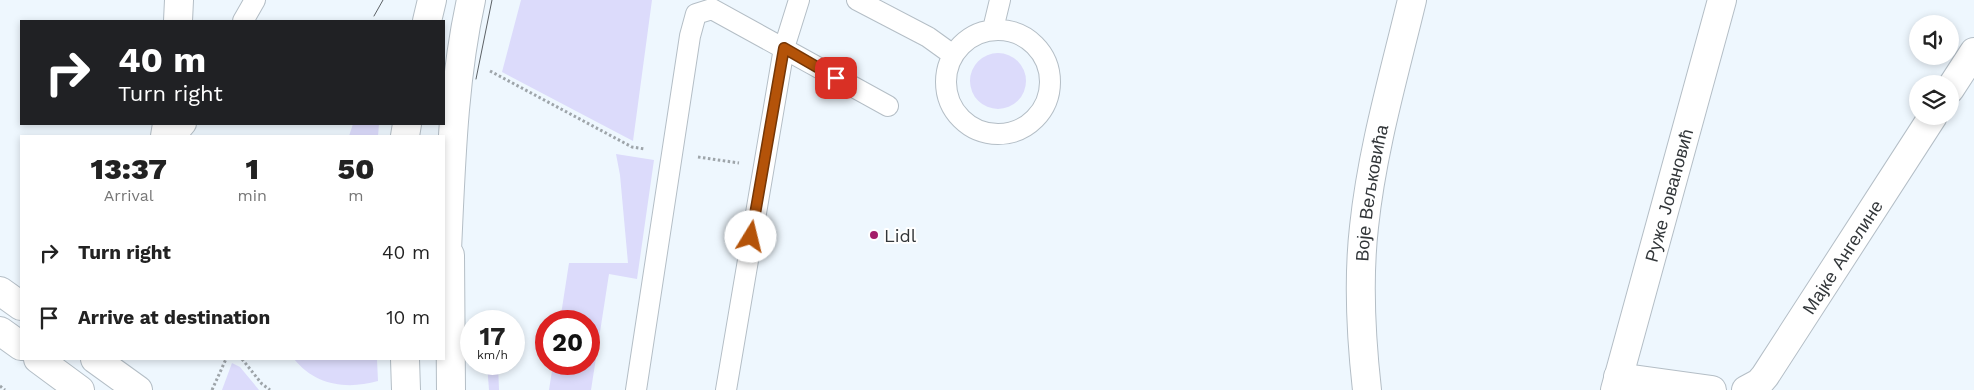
<!DOCTYPE html>
<html lang="en">
<head>
<meta charset="utf-8">
<style>
  :root { --surface:#fff; --page:#f2f2f2; --text:#222; --muted:#767676 }
  body { margin:0; font-family:"Work Sans",sans-serif; background:var(--page); color:var(--text); height:100vh; display:flex; flex-direction:column; font-size:19px; white-space:nowrap }
  * { box-sizing:border-box; margin:0 }
  p { font-size:16px; color:var(--muted) }
  .icon { flex:none; width:28px; height:28px; fill:none; stroke:currentColor; stroke-width:2; stroke-linecap:round; stroke-linejoin:round }
  .map { position:relative; flex:1; overflow:hidden }
  .side { position:absolute; left:20px; top:135px; width:425px; height:225px; display:flex; flex-direction:column; background:var(--surface); border-radius:0px; box-shadow:0 2px 8px #0003 }
  .side>* { flex:none }
  .hud { position:absolute; left:20px; top:20px; width:425px; height:105px; border-radius:0px; box-shadow:0 2px 8px #0003; background:#202124; color:#fff; overflow:hidden }
  .buttons { position:absolute; left:1909px; top:15px; display:grid; gap:10px }
  .buttons a { display:grid; place-items:center; width:50px; height:50px; border-radius:50%; background:var(--surface); box-shadow:0 2px 8px #0003; font-size:25px }
  .speed { position:absolute; left:460px; top:310px; display:flex; gap:10px; font-size:25px; font-weight:700; text-align:center }
  .speed>* { display:grid; place-content:center; width:65px; height:65px; border-radius:50%; background:var(--surface); box-shadow:0 2px 8px #0003; line-height:1 }
  .speed small { font-size:12px; font-weight:400 }
  .speed .limit { border:8px solid #d22; background:#fff; color:#111 }
  .pin { position:absolute; display:grid; place-items:center; width:42px; height:42px; color:#fff; margin:-21px; border-radius:10px; box-shadow:0 2px 8px #0006 }
  .me { position:absolute; width:55px; margin:-28px; rotate:9deg; stroke-linejoin:round; filter:drop-shadow(0 0 4px #0008) }
  .turn { display:flex; align-items:center; gap:18px; height:105px; padding:0 15px; font-size:22px }
  .turn .icon { width:65px; height:65px; stroke-width:2.5 }
  .turn b { display:block; font-size:35px; line-height:42px }
  .eta { display:flex; justify-content:space-evenly; align-items:center; height:85px; text-align:center }
  .eta b { font-size:30px; font-weight:800; line-height:35px }
  ul { padding:0; list-style:none }
  li { display:flex; align-items:center; gap:15px; height:65px; padding:0 15px }
  li div { flex:1 }
  li b { display:block; font-size:19px }
  li em { font-style:normal }
  .map>svg:first-child { display:block }
</style>
</head>
<body>
<div class="map">
<svg width="1974" height="390" viewBox="0 0 1974 390">
  <rect width="100%" height="100%" fill="#eef7fe"/>
  <path fill="#dcdbfb" d="M 521,0 L 652,0 L 633,141 L 502,72 Z
    M970 81a28 28 0 1 1 56 0a28 28 0 1 1-56 0Z
    M 353,124 L 379,124 L 378,136 L 349,136 Z
    M 616,154 L 654,160 L 637,279 L 609,274 L 591,390 L 549,390 L 553,364 L 589,364 L 589,321 L 560,321 L 569,263 L 628,263 L 620,175 Z
    M 294,359 L 377,359 L 378,381 C 346,390 315,385 294,359 Z
    M 232,363 L 240,367 L 259,390 L 222,390 Z
    M 487,364 L 498,364 L 499,390 L 489,390 Z"/>
  <g fill="none" stroke-linecap="round" stroke-linejoin="round">
    <g stroke="#b4bec6" stroke-width="22">
      <path id="lane" d="M 857,0 L 928,37 L 953,55
        M 243,21 L 255,0
        M 993,29 L 1000,0
        M946 82a52 52 0 1 1 104 0a52 52 0 1 1-104 0Z
        M 176,136 L 186,124
        M 636,390 L 690,36 L 696,14 L 712,9 L 888,106
        M 726,390 L 784,48 L 799,0"/>
    </g>
    <g stroke="#b4bec6" stroke-width="30">
      <g id="street">
        <path d="M 178,21 L 179,0"/>
        <path d="M 1950,89 L 1974,52"/>
        <path d="M 165,136 L 167,124"/>
        <path d="M 1618,377 L 1712,390"/>
        <path id="s1" d="M 1367,390 C 1361,337 1358,280 1364,227 C 1372,150 1394,75 1412,0"/>
        <path id="s2" d="M 1615,390 L 1722,0"/>
        <path id="s3" d="M 1746,390 L 1759,383 L 1765,376 L 1933,116"/>
      </g>
    </g>
    <g stroke="#b4bec6" stroke-width="30">
      <path id="secondary" d="M 427,21 L 432,0
        M 405,136 L 407,124
        M 0,291 L 21,306
        M 0,331 L 21,346
        M 38,359 L 80,390
        M 95,359 L 138,390
        M 405,359 L 406,390
        M 451,390 L 450,255 L 447,250 C 451,166 453,82 471,0"/>
    </g>
    <path stroke="#9ea5aa" stroke-width="3" stroke-dasharray="2.5 2.5" stroke-linecap="butt" d="M 490,71 L 632,147 L 645,149
      M 698,157 L 739,163
      M 242,359 L 262,384 L 270,390
      M 0,386 L 5,390
      M 212,390 L 226,359"/>
    <use href="#lane" stroke="#fff" stroke-width="20"/>
    <use href="#street" stroke="#fff" stroke-width="28"/>
    <use href="#secondary" stroke="#fff" stroke-width="28"/>
    <path stroke="#5c6165" stroke-width="1" d="M 374,16 L 383,0
      M 476,79 L 492,0"/>
  </g>
  <g fill="none" stroke-linecap="round" stroke-linejoin="round">
    <g stroke="#753606" stroke-width="12">
      <path id="route" d="M 751,237 L 784,48 L 836,78"/>
    </g>
    <use href="#route" stroke="#b45309" stroke-width="9"/>
  </g>
  <circle fill="#a41e69" stroke="#fff" stroke-width="2" cx="874" cy="235" r="5"/>
  <g text-anchor="middle" dominant-baseline="central" stroke-width="4" stroke-linejoin="round" paint-order="stroke">
    <g font-size="18" fill="#323639" stroke="#fff">
      <text stroke="none"><textPath href="#s1" startOffset="198">Воје Вељковића</textPath></text>
      <text stroke="none"><textPath href="#s2" startOffset="202">Руже Јовановић</textPath></text>
      <text stroke="none"><textPath href="#s3" startOffset="166">Мајке Ангелине</textPath></text>
    </g>
    <g font-size="18" fill="#323639" stroke="#fff" text-anchor="start">
      <text x="884" y="235">Lidl</text>
    </g>
  </g>
</svg>
<div class="buttons">
<a><svg class="icon" aria-label="sound" viewBox="0 0 24 24"><path d="M4 9h4l5-4v14l-5-4H4zM17 9q2 3 0 6"/></svg></a>
<a><svg class="icon" aria-label="layers" viewBox="0 0 24 24"><path d="M12 4l9 5-9 5-9-5zM3 14l9 5 9-5"/></svg></a>
</div>
<div class="speed"><div>17<small>km/h</small></div><div class="limit">20</div></div>
<div class="pin" style="left:836px;top:78px;background:#d93025"><svg class="icon" aria-label="arrive" viewBox="0 0 24 24"><path d="M6 21V4h12l-3 4 3 4H6"/></svg></div>
<svg class="me" style="left:751px;top:237px" viewBox="-20 -20 40 40"><circle r="19" fill="#fff"/><path d="M0-13L10 11 0 6-10 11z" fill="#b45309"/></svg>
<div class="hud">
<div class="turn"><svg class="icon" aria-label="right" viewBox="0 0 24 24"><path d="M7 20v-9h11M14 6l5 5-5 5"/></svg><div><b>40 m</b>Turn right</div></div>
</div>
<section class="side">
<div class="eta">
<div><b>13:37</b><p>Arrival</p></div>
<div><b>1</b><p>min</p></div>
<div><b>50</b><p>m</p></div>
</div>
<ul>
<li><svg class="icon" aria-label="right" viewBox="0 0 24 24"><path d="M7 20v-9h11M14 6l5 5-5 5"/></svg><div><b>Turn right</b></div><em>40 m</em></li>
<li><svg class="icon" aria-label="arrive" viewBox="0 0 24 24"><path d="M6 21V4h12l-3 4 3 4H6"/></svg><div><b>Arrive at destination</b></div><em>10 m</em></li>
</ul>
</section>
</div>
</body>
</html>
